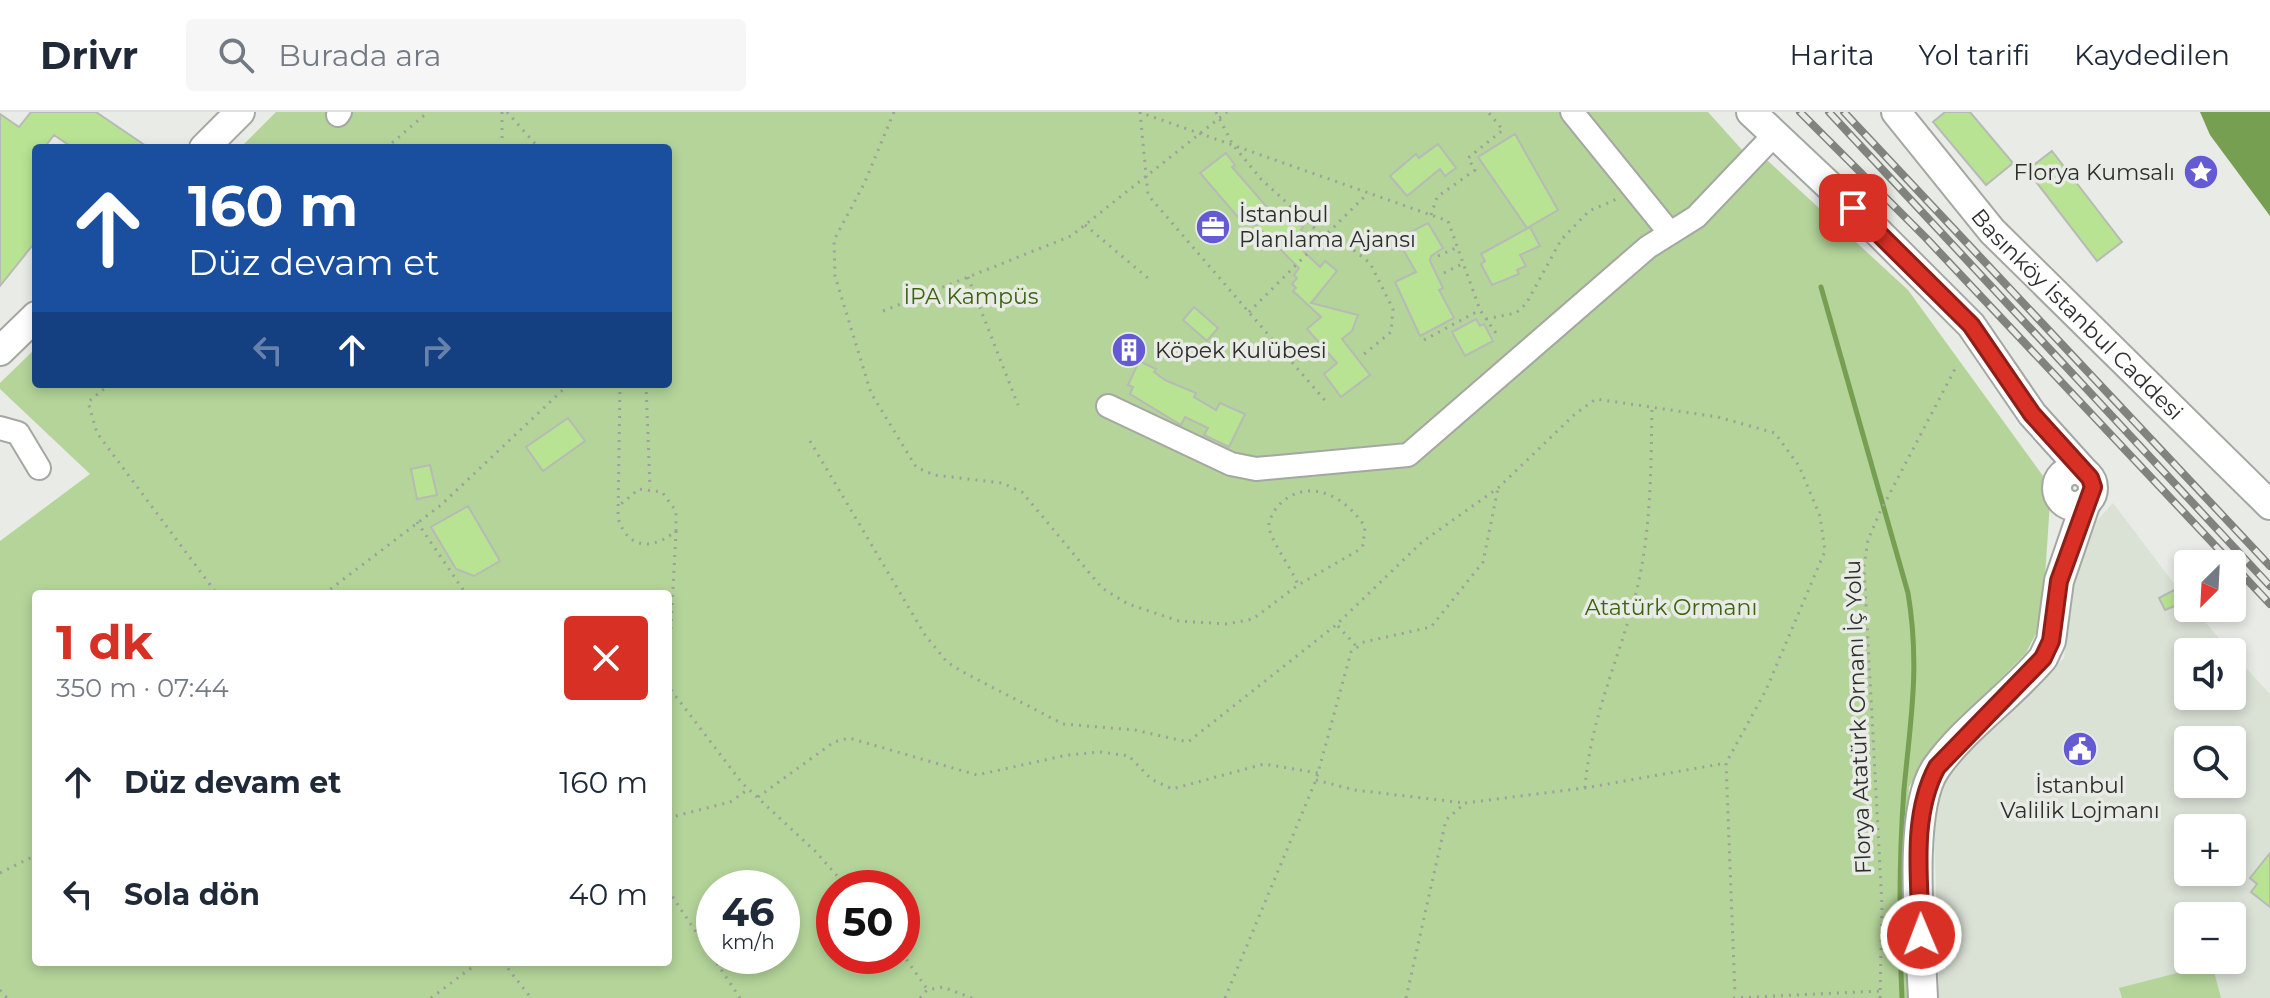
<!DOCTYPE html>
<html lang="tr">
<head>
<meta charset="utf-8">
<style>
  :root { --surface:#fff; --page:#f6f6f7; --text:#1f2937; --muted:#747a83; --line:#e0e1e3; --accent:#d93025 }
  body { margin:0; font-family:Montserrat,sans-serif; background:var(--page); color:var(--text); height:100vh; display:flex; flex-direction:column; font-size:30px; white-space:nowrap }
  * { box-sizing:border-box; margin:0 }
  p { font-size:26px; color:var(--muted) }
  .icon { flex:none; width:44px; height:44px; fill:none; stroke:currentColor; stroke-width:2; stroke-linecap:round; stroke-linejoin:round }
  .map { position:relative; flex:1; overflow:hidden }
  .drawer { position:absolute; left:32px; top:478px; width:640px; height:376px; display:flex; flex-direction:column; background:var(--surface); border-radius:8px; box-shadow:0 4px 12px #0003 }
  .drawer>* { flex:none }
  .banner { position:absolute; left:32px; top:32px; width:640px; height:244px; border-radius:8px; box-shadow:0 4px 12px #0003; background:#1a4fa0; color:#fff; overflow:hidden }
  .needle { width:52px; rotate:204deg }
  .fabs { position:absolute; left:2174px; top:438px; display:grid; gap:16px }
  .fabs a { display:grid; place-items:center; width:72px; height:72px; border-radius:8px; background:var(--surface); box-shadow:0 4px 12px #0003; font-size:40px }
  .speed { position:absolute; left:696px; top:758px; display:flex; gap:16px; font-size:40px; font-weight:700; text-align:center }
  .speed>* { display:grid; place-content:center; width:104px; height:104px; border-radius:50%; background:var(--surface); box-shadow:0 4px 12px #0003; line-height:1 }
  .speed small { font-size:20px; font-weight:400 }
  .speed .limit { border:12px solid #d22; background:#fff; color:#111 }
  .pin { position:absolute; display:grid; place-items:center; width:68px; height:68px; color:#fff; margin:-34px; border-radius:16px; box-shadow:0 4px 12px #0006 }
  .me { position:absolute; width:88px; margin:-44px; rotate:359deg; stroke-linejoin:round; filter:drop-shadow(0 0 6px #0008) }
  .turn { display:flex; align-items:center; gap:28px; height:168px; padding:0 24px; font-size:36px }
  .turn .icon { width:104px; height:104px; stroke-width:2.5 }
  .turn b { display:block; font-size:56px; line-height:68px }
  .lanes { display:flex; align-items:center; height:76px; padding:0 24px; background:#0003; justify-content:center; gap:40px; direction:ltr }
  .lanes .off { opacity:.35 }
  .round { display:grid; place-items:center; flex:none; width:84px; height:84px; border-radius:8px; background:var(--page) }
  .summary { display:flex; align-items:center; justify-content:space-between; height:136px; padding:0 24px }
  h1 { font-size:48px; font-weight:700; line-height:60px; color:var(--accent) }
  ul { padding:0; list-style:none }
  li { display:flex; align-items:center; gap:24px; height:112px; padding:0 24px }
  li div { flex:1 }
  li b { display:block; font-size:30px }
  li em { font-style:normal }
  header { display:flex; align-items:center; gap:48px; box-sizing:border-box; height:112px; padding:0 40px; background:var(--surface); border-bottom:2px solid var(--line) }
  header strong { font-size:38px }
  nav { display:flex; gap:44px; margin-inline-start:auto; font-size:28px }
  .search { width:560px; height:72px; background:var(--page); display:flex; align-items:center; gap:20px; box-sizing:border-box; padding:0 28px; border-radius:8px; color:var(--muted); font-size:30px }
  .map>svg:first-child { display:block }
</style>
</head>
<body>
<header>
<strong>Drivr</strong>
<div class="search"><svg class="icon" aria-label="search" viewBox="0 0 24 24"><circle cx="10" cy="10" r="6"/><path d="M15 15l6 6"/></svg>Burada ara</div>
<nav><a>Harita</a><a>Yol tarifi</a><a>Kaydedilen</a></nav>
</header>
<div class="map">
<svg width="2270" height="886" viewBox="0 0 2270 886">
  <rect width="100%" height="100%" fill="#e9ece6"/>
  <path fill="#dae1d5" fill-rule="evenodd" d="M 2113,391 L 2188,490 L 2188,496 L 2193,496 L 2231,540 L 2188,540 L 2188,584 L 2232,584 L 2232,541 L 2270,582 L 2270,886 L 1939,886 L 1934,708 L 1939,680 L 1962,645 L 2064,546 L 2069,492 L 2082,425 ZM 2188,628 L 2232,628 L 2232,672 L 2188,672 ZM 2188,716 L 2232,716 L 2232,760 L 2188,760 ZM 2188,804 L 2232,804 L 2232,848 L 2188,848 Z"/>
  <path fill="#b4d49a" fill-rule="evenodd" d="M 276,0 L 1708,0 L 1744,40 L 1768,49 L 1908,178 L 2051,375 L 2042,510 L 2026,541 L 1936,632 L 1909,675 L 1905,757 L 1909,886 L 0,886 L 0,429 L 90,362 L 0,277 L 0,271 L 36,236 L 36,272 L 668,272 L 668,36 L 240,36 ZM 36,482 L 668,482 L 668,850 L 36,850 ZM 714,776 L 782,776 L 782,844 L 714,844 ZM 834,776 L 902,776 L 902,844 L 834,844 Z
    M 2212,852 L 2221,886 L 2122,886 L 2119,876 Z"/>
  <path fill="#779f52" d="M 2200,0 L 2270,0 L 2270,104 L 2210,23 Z"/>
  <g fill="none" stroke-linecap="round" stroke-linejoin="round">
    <path stroke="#779f52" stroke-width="5" d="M 1821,175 L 1908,481 C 1920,553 1911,605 1904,677 C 1899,746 1899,817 1902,886"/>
  </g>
  <path fill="#b7e392" stroke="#b7bab5" stroke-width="2" d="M 31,0 L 96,0 L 149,36 L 73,36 L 54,23 L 44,36 L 36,36 L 36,129 L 0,174 L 0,2 L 19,15 Z
    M 1945,0 L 1970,0 L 2013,51 L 1986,73 L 1933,10 Z
    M 1515,22 L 1558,98 L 1527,116 L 1478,45 Z
    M 1438,32 L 1456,56 L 1445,64 L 1440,57 L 1407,84 L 1390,64 L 1416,42 L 1419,46 Z
    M 2052,39 L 2122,130 L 2097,149 L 2027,58 Z
    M 1226,41 L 1235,53 L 1232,55 L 1278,108 L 1284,102 L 1303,115 L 1301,118 L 1308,126 L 1299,135 L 1320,155 L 1325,149 L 1337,159 L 1311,191 L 1358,203 L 1352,219 L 1342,227 L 1370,263 L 1341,285 L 1324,262 L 1337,251 L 1307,217 L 1321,205 L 1293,179 L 1296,176 L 1292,172 L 1297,166 L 1294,163 L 1299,156 L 1249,106 L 1244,110 L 1237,104 L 1200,61 Z
    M 1428,111 L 1443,136 L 1431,144 L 1430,149 L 1443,176 L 1439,178 L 1454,206 L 1420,224 L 1395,170 L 1416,160 L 1397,127 Z
    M 1530,115 L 1540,134 L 1520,143 L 1526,154 L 1517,158 L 1519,162 L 1492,173 L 1481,152 L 1485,149 L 1481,142 Z
    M 1194,195 L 1218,216 L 1207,229 L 1183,208 Z
    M 1476,207 L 1480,214 L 1484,212 L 1493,229 L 1465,244 L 1452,220 Z
    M 1139,249 L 1156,257 L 1154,260 L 1165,268 L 1196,281 L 1194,285 L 1216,298 L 1220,291 L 1245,302 L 1229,335 L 1204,323 L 1208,316 L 1185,305 L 1181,313 L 1130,282 L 1133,275 L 1128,273 Z
    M 568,306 L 585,329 L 543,359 L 526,335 Z
    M 430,353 L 437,383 L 417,387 L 411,357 Z
    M 468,394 L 500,449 L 474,464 L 456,457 L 431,415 Z
    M 2178,476 L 2187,489 L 2165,498 L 2159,486 Z
    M 2270,741 L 2270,795 L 2251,780 L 2257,772 L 2250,766 Z"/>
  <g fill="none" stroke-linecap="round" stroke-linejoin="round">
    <g stroke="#a4a7a2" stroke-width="26">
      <path id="minor" d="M 1572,0 L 1670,121
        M 338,3 L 340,0
        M 1108,294 L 1231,352 L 1256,357 L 1408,343 L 1648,135 L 1696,105 L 1774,23
        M 0,316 L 18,321 L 39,356"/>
    </g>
    <g stroke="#a4a7a2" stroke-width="32">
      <g id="major">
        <path d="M 1751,0 L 1873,115 L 1971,213 L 2032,302 L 2087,363"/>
        <path id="s1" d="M 1896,0 L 1992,119 L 2270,393"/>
        <path d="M 204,36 L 240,0"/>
        <path d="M 0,239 L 36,204"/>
        <circle cx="2075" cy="376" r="18"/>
        <path d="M 1923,886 C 1921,831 1906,699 1936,656 C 1963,617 2011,584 2043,546 L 2051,529 L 2059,469 L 2086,390"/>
      </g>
    </g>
    <path stroke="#9ea09c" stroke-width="3" stroke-dasharray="2 6" stroke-linecap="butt" d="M 502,0 L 502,36
      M 507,0 L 539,36
      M 894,0 L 864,72 L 834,128 L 835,164 L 871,281 L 916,355 L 934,363 L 1002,371 L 1022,380 L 1102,476 L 1128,492 L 1179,509 L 1227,512 L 1253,507 L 1298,473 L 1357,439 L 1363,433 L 1365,415 C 1347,386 1311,365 1282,390 C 1276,395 1271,403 1269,411 C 1267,425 1292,456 1298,473
      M 1139,0 L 1448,109 L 1480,198 L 1498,224
      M 1140,0 L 1148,83 L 1328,292
      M 1216,0 L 1233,33 L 1261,67 L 1324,125 L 1342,129 L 1370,151 L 1393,197 L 1391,220 L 1363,243
      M 386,36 L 428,0
      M 1431,103 L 1437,85 L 1475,58 L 1468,46 L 1503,18 L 1488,0
      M 1085,113 L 1149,167
      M 1438,144 L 1458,135
      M 1444,161 L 1464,151
      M 968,165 L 1018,293
      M 883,199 L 1071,124 L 1227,0
      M 1249,200 L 1368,81
      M 1486,207 L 1516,201 L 1526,192 L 1561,128 L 1589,99 L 1617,87
      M 1424,228 L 1480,198
      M 110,272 L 88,290 L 97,321 L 217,482
      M 620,272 L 618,406 C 628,438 653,438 676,419 L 676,399 L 662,380 L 639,377 L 621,392
      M 646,272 L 650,376
      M 810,329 L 925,523 L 947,550 L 963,560 L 1063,612 L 1135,618 L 1188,630 L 1336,513 L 1422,430 L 1498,376 L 1575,302 L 1596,287 L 1718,305 L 1775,321 L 1799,354 L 1820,404 L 1825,439 L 1766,578 L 1726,651 L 1735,883
      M 417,410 L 466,482
      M 676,419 L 668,574 L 742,671 L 816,740 L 848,776
      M 324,482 L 441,393 L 569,272
      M 1338,514 L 1357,535
      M 1316,668 L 1355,678 L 1465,691
      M 1585,676 C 1591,600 1623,540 1639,468 C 1651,412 1651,354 1652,297
      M 758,685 L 834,630 L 849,626 L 977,663 L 1067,643 L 1100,640 L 1129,644 L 1151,667 L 1172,677 L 1264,652 L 1318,661
      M 668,706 L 730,690 L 749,677
      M 0,761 L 36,743
      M 668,778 L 740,886
      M 902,841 L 927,877
      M 503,850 L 531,886
      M 0,878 L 7,886
      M 431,886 L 479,850
      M 920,886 L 927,878 L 943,875 L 972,886
      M 1225,886 L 1316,668 L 1351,540 L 1364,530 L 1431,515 L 1483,450 L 1498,376
      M 1406,886 L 1446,708 L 1465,691 L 1585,676 L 1726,651
      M 1733,886 L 1880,879
      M 1880,886 L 1882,794 L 1864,454 L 1868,428 L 1879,402 L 1956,255"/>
    <use href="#minor" stroke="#fff" stroke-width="22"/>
    <use href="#major" stroke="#fff" stroke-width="28"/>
    <g stroke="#81837f" stroke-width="8">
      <path id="rail" d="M 1800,0 L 1926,126 L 2270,492
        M 1829,0 L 2270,474
        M 1844,0 L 2270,454"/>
    </g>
    <use href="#rail" stroke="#e9ece6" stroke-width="5" stroke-dasharray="15" stroke-linecap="butt"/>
  </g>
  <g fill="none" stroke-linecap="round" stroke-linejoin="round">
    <g stroke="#8d1f18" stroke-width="20">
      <path id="route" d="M 1853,96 L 1971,213 L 2032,302 L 2090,366 L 2093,375 L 2059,469 L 2051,529 L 2043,546 L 1937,655 C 1910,705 1920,769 1921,823"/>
    </g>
    <use href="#route" stroke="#d93025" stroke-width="14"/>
  </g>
  <defs>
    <g id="sight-disc" transform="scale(1.8)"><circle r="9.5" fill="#645bd4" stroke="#e9ece6"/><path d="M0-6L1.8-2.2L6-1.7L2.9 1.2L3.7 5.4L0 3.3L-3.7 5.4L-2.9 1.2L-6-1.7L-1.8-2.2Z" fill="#fff"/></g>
    <g id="office-disc" transform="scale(1.8)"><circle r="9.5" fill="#645bd4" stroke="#e9ece6"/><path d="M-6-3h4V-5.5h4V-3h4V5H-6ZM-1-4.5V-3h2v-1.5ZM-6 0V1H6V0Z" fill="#fff"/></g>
    <g id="building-disc" transform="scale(1.8)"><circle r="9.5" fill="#645bd4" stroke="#e9ece6"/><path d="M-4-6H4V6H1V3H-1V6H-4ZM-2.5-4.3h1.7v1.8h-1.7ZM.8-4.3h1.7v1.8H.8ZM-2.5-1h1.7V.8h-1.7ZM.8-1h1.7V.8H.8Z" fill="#fff"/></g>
    <g id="civic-disc" transform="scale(1.8)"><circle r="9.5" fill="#645bd4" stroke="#e9ece6"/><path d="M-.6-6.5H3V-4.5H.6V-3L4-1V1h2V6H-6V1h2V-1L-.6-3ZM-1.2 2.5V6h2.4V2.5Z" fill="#fff"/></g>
  </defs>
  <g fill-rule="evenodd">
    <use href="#sight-disc" x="2201" y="60"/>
    <use href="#office-disc" x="1213" y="115"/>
    <use href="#building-disc" x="1129" y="238"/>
    <use href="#civic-disc" x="2080" y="637"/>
  </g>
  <g text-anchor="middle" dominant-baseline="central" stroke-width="7" stroke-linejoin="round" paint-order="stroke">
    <g font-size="22" fill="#2e2f2d" stroke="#e9ece6" text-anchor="start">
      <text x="2175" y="60" text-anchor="end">Florya Kumsalı</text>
      <text x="1239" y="102">İstanbul<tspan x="1239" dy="25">Planlama Ajansı</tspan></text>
      <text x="1155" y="238">Köpek Kulübesi</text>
      <text x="2080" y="673" text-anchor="middle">İstanbul<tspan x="2080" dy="25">Valilik Lojmanı</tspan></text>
    </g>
    <g font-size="22" fill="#3d6310" stroke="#e9ece6">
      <text x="971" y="184">İPA Kampüs</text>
      <text x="1671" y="495">Atatürk Ormanı</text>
    </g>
    <g font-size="22" fill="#2e2f2d" stroke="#e9ece6">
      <text stroke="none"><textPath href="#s1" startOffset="272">Basınköy İstanbul Caddesi</textPath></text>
      <text transform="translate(1858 605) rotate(-92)">Florya Atatürk Ornanı İç Yolu</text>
    </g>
  </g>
</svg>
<div class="fabs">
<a><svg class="needle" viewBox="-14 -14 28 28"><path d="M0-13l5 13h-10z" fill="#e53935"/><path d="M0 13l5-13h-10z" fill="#747a83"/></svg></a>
<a><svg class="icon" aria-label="sound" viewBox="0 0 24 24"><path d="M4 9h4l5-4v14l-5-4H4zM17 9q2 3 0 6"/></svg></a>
<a><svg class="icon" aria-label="search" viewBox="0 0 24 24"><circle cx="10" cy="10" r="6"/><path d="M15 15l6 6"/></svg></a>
<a>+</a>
<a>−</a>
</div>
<div class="speed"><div>46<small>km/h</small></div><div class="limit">50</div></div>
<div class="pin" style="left:1853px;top:96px;background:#d93025"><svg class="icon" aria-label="arrive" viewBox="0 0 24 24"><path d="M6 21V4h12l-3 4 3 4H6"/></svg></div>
<svg class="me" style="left:1921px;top:823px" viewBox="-20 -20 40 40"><circle r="17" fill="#d93025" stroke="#fff" stroke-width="3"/><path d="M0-11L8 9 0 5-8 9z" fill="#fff"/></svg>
<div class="banner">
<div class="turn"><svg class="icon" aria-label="ahead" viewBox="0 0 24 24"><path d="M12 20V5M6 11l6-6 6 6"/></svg><div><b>160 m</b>Düz devam et</div></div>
<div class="lanes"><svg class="icon off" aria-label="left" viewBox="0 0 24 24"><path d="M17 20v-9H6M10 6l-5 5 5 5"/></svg><svg class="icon" aria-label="ahead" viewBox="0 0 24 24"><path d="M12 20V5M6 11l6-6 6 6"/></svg><svg class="icon off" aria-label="right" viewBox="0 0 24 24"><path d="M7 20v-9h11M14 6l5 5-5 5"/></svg></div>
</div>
<section class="drawer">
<div class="summary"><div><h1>1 dk</h1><p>350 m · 07:44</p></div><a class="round" style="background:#d93025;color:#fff"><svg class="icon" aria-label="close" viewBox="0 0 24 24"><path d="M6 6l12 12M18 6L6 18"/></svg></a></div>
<ul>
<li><svg class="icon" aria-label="ahead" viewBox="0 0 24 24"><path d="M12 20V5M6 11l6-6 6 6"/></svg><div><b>Düz devam et</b></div><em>160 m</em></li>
<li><svg class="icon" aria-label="left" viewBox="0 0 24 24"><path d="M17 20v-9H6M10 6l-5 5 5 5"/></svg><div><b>Sola dön</b></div><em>40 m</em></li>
</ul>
</section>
</div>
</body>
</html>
